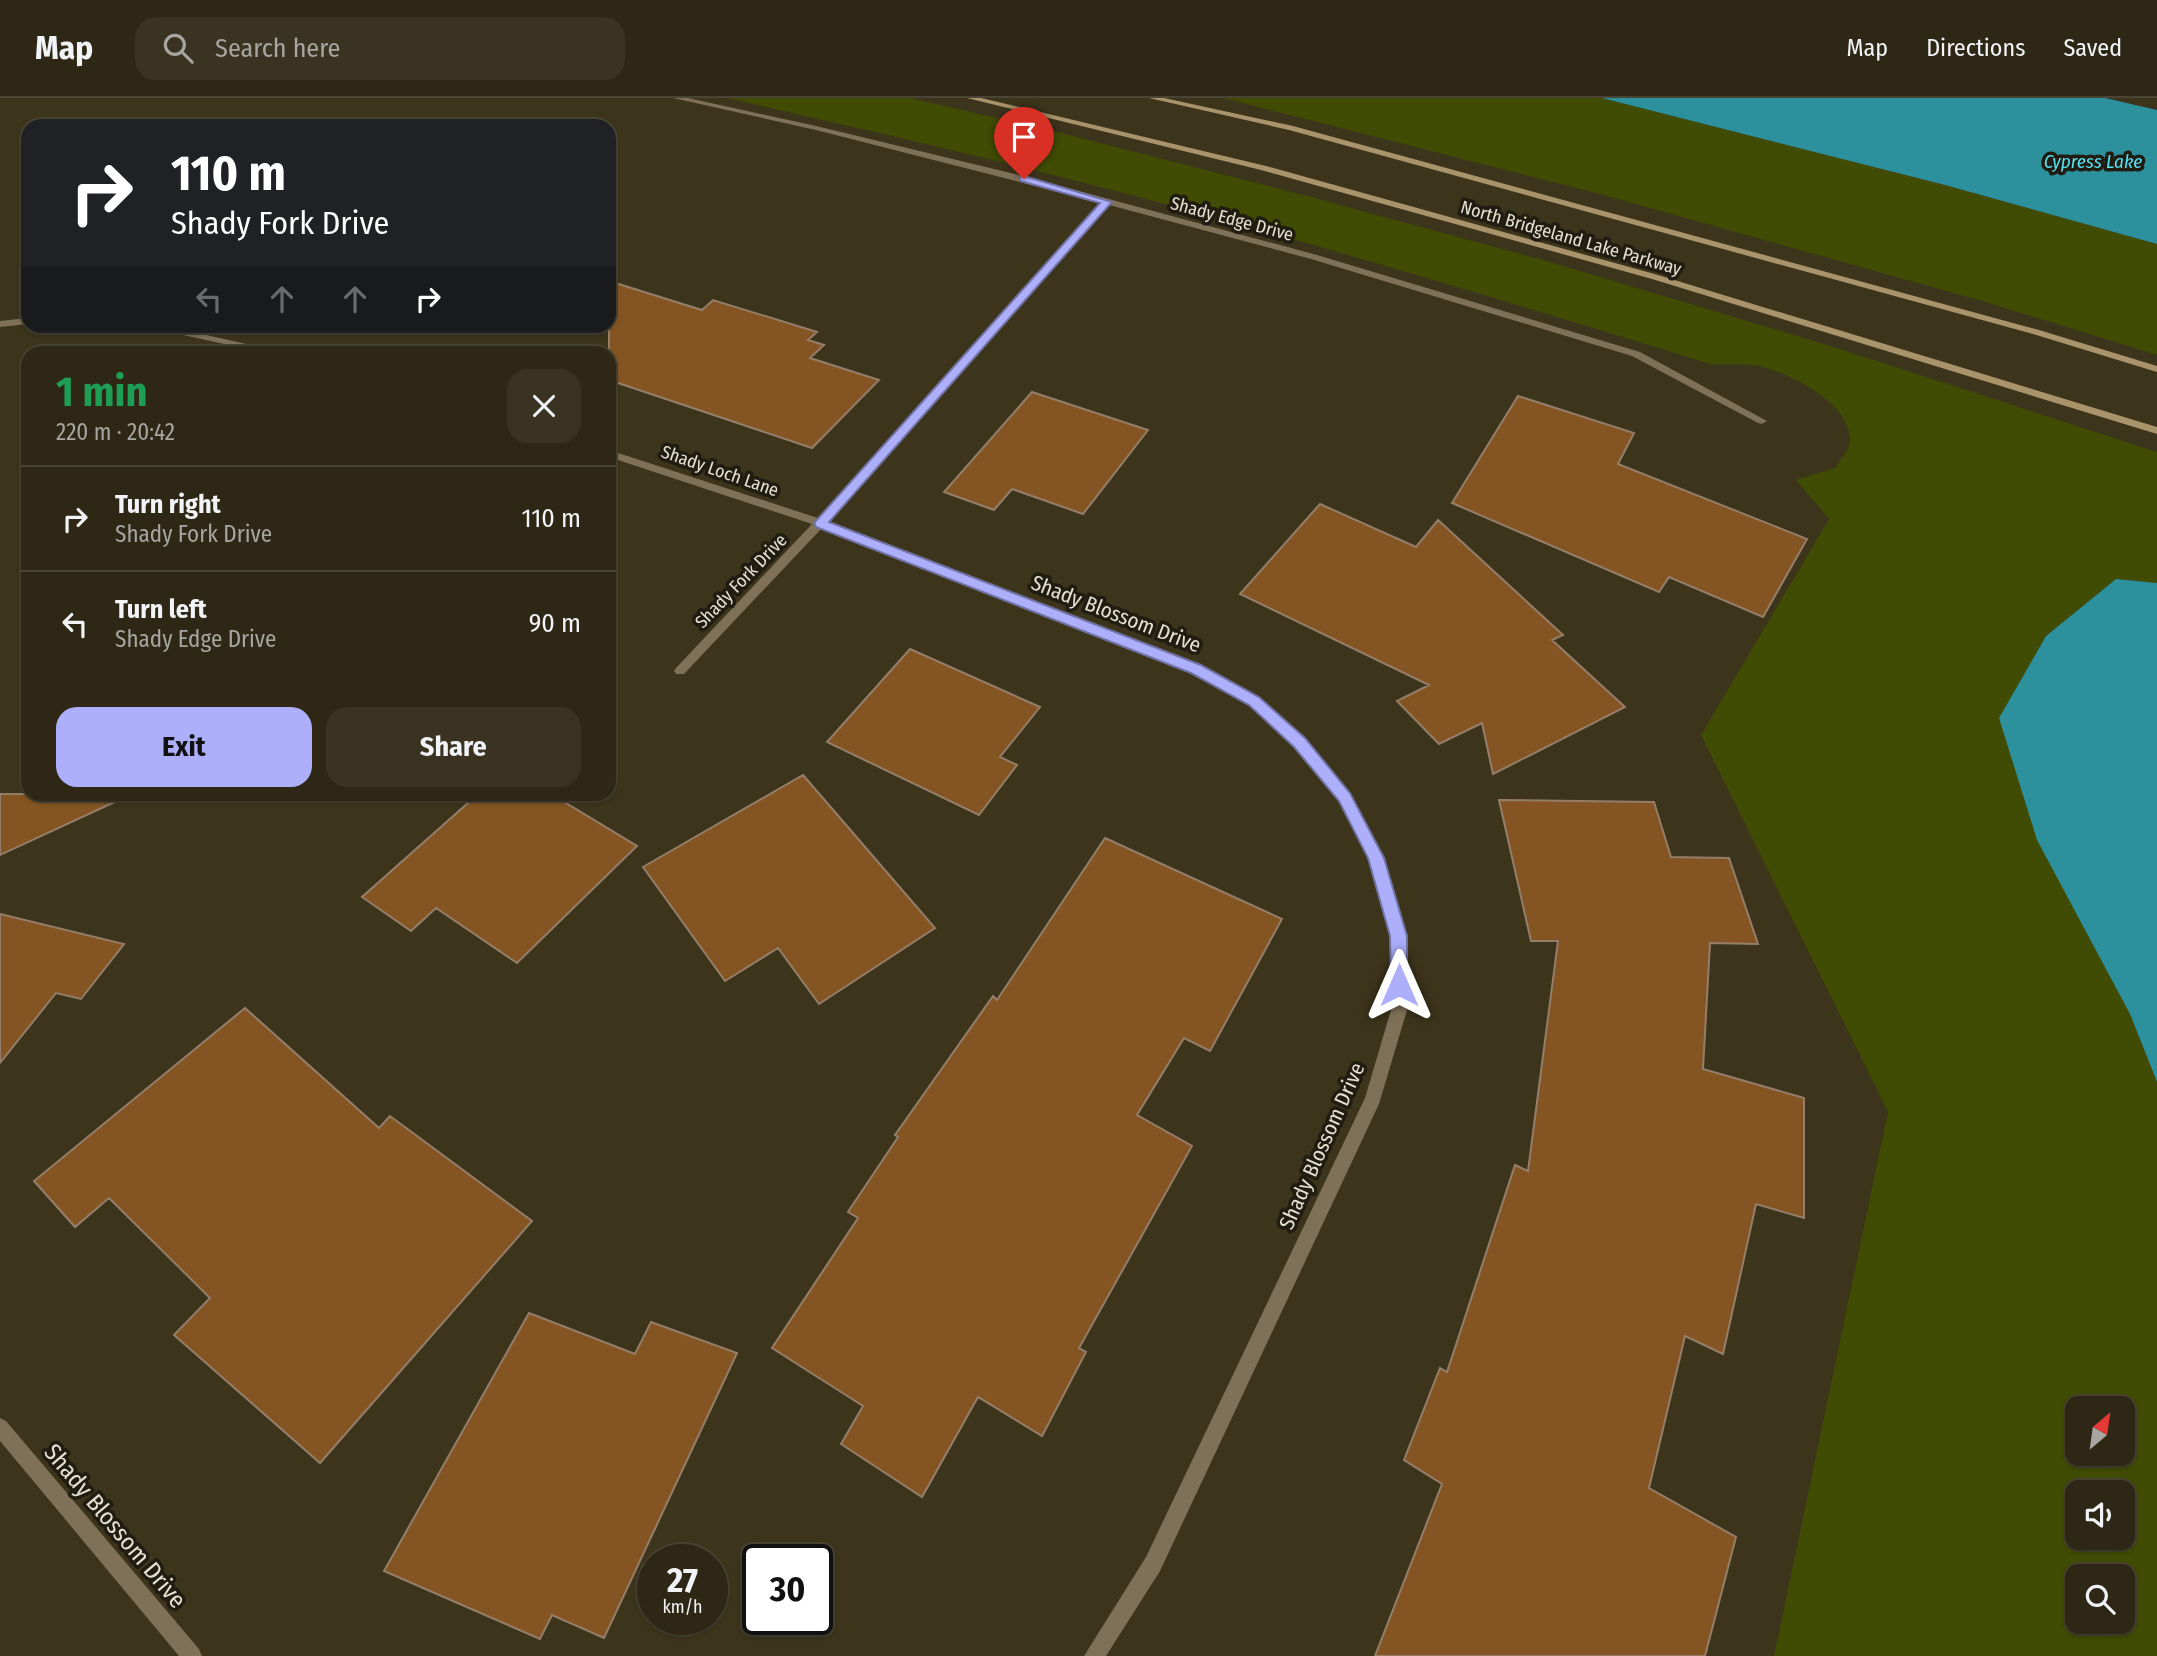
<!DOCTYPE html>
<html lang="en">
<head>
<meta charset="utf-8">
<style>
  :root { --surface:#2e2715; --page:#3a3322; --text:#f1f3f6; --muted:#a7a5a0; --line:#494434; --accent:#adaffb }
  body { margin:0; font-family:"Fira Sans Condensed",sans-serif; background:var(--page); color:var(--text); height:100vh; display:flex; flex-direction:column; font-size:26px; white-space:nowrap }
  * { box-sizing:border-box; margin:0 }
  p { font-size:23px; color:var(--muted) }
  .icon { flex:none; width:38px; height:38px; fill:none; stroke:currentColor; stroke-width:2; stroke-linecap:round; stroke-linejoin:round }
  .map { position:relative; flex:1; overflow:hidden }
  .drawer { position:absolute; left:21px; top:248px; width:595px; height:455px; display:flex; flex-direction:column; background:var(--surface); border-radius:21px; box-shadow:0 2px 5px #0004,0 0 0 2px var(--line) }
  .drawer>* { flex:none }
  .guide { position:absolute; left:21px; top:21px; width:595px; height:214px; border-radius:21px; box-shadow:0 2px 5px #0004,0 0 0 2px var(--line); background:#202124; color:#fff; overflow:hidden }
  .needle { width:46px; rotate:29deg }
  .fabs { position:absolute; left:2065px; top:1298px; display:grid; gap:14px }
  .fabs a { display:grid; place-items:center; width:70px; height:70px; border-radius:14px; background:var(--surface); box-shadow:0 2px 5px #0004,0 0 0 2px var(--line); font-size:35px }
  .speed { position:absolute; left:637px; top:1446px; display:flex; gap:14px; font-size:35px; font-weight:700; text-align:center }
  .speed>* { display:grid; place-content:center; width:91px; height:91px; border-radius:50%; background:var(--surface); box-shadow:0 2px 5px #0004,0 0 0 2px var(--line); line-height:1 }
  .speed small { font-size:18px; font-weight:400 }
  .speed .limit { border:4px solid #111; border-radius:10px; background:#fff; color:#111 }
  .pin { position:absolute; display:grid; place-items:center; width:60px; height:60px; color:#fff; margin:-72px -30px; border-radius:50% 50% 50% 0; rotate:-45deg; box-shadow:0 0 7px #0007 }
  .pin .icon { rotate:45deg }
  .me { position:absolute; width:77px; margin:-38px; rotate:0deg; stroke-linejoin:round; filter:drop-shadow(0 0 5px #0008) }
  .turn { display:flex; align-items:center; gap:24px; height:147px; padding:0 35px; font-size:32px }
  .turn .icon { width:91px; height:91px; stroke-width:2.5 }
  .turn b { display:block; font-size:49px; line-height:60px }
  .lanes { display:flex; align-items:center; height:66px; padding:0 35px; background:#0003; justify-content:center; gap:35px; direction:ltr }
  .lanes .off { opacity:.35 }
  .round { display:grid; place-items:center; flex:none; width:74px; height:74px; border-radius:21px; background:var(--page) }
  .summary { display:flex; align-items:center; justify-content:space-between; height:119px; padding:0 35px }
  h1 { font-size:42px; font-weight:700; line-height:52px; color:#1e9e55 }
  .cta { display:flex; gap:14px; margin-top:auto; padding:14px 35px }
  .cta a { flex:1; height:80px; border-radius:21px; background:var(--accent); color:#111; font-size:28px; font-weight:700; line-height:80px; text-align:center }
  .cta a+a { background:var(--page); color:var(--text) }
  ul { padding:0; list-style:none }
  li { display:flex; align-items:center; gap:21px; height:105px; padding:0 35px; border-top:2px solid var(--line) }
  li div { flex:1 }
  li b { display:block; font-size:26px }
  li em { font-style:normal }
  header { display:flex; align-items:center; gap:42px; box-sizing:border-box; height:98px; padding:0 35px; background:var(--surface); border-bottom:2px solid var(--line) }
  header strong { font-size:33px }
  nav { display:flex; gap:38px; margin-inline-start:auto; font-size:24px }
  .search { width:490px; height:63px; background:var(--page); display:flex; align-items:center; gap:18px; box-sizing:border-box; padding:0 24px; border-radius:21px; color:var(--muted); font-size:26px }
  .map>svg:first-child { display:block }
</style>
</head>
<body>
<header>
<strong>Map</strong>
<div class="search"><svg class="icon" aria-label="search" viewBox="0 0 24 24"><circle cx="10" cy="10" r="6"/><path d="M15 15l6 6"/></svg>Search here</div>
<nav><a>Map</a><a>Directions</a><a>Saved</a></nav>
</header>
<div class="map">
<svg width="2157" height="1558" viewBox="0 0 2157 1558">
  <rect width="100%" height="100%" fill="#3d341c"/>
  <path fill="#404b04" fill-rule="evenodd" d="M 727,0 L 910,0 L 1065,36 L 1307,98 L 1550,164 L 1824,246 L 2157,354 L 2157,485 L 2116,481 L 2046,538 L 1999,620 L 2130,916 L 2157,984 L 2157,1558 L 1774,1558 L 1888,1014 L 1701,637 L 1829,421 L 1796,382 L 1835,370 C 1839,363 1847,354 1849,347 C 1857,308 1789,274 1758,268 C 1743,265 1725,267 1710,266 C 1532,211 1355,157 1176,109 C 1027,69 877,34 727,0 ZM 2077,1311 L 2123,1311 L 2123,1356 L 2077,1356 ZM 2077,1395 L 2123,1395 L 2123,1440 L 2077,1440 ZM 2077,1479 L 2123,1479 L 2123,1524 L 2077,1524 Z
    M 1223,0 L 1602,0 L 1945,87 L 2157,146 L 2157,257 L 1989,205 L 1600,96 Z"/>
  <path fill="#2d909d" d="M 1602,0 L 2105,0 L 2157,12 L 2157,146 L 1945,87 Z
    M 2116,481 L 2157,485 L 2157,984 L 2130,916 L 2037,742 L 1999,620 L 2046,538 Z"/>
  <path fill="#845523" stroke="#947e6a" stroke-width="2" d="M 609,183 L 702,212 L 713,202 L 817,234 L 808,242 L 824,247 L 810,260 L 879,282 L 812,350 L 609,282 Z
    M 1032,294 L 1148,332 L 1083,416 L 1012,391 L 994,412 L 944,394 Z
    M 1518,298 L 1634,335 L 1618,366 L 1807,441 L 1763,519 L 1669,479 L 1659,494 L 1452,405 Z
    M 1320,406 L 1416,449 L 1438,422 L 1563,537 L 1552,542 L 1625,609 L 1493,676 L 1482,625 L 1439,646 L 1397,603 L 1429,587 L 1240,496 Z
    M 910,551 L 1040,609 L 1000,659 L 1017,667 L 979,717 L 827,644 Z
    M 803,677 L 935,830 L 819,906 L 778,850 L 725,883 L 643,769 Z
    M 0,696 L 132,696 L 0,757 Z
    M 478,696 L 551,696 L 637,748 L 517,865 L 436,810 L 411,833 L 362,799 Z
    M 1499,702 L 1654,704 L 1671,759 L 1729,760 L 1758,846 L 1710,845 L 1703,971 L 1804,1000 L 1804,1120 L 1756,1106 L 1723,1256 L 1685,1238 L 1649,1390 L 1736,1439 L 1705,1558 L 1375,1558 L 1442,1386 L 1404,1362 L 1440,1270 L 1447,1274 L 1515,1067 L 1528,1073 L 1558,843 L 1531,843 Z
    M 1105,740 L 1282,821 L 1210,953 L 1184,940 L 1137,1017 L 1192,1048 L 1079,1250 L 1086,1254 L 1042,1338 L 978,1299 L 922,1399 L 841,1346 L 863,1308 L 772,1250 L 858,1120 L 848,1114 L 898,1039 L 895,1037 L 993,898 L 997,902 Z
    M 0,816 L 124,846 L 81,901 L 56,895 L 0,965 Z
    M 245,910 L 379,1030 L 390,1018 L 532,1123 L 320,1365 L 174,1237 L 210,1200 L 109,1100 L 75,1129 L 34,1083 Z
    M 529,1215 L 635,1256 L 651,1224 L 737,1255 L 604,1540 L 552,1517 L 540,1541 L 384,1473 Z"/>
  <g fill="none" stroke-linecap="round" stroke-linejoin="round">
    <path fill="#7f7158" fill-rule="evenodd" d="M 673,0 L 688,0 L 816,28 L 1027,79 L 1317,157 L 1640,254 L 1767,323 L 1762,326 L 1758,325 L 1632,258 L 1311,161 L 1109,107 L 828,424 L 1200,568 L 1258,600 L 1304,641 L 1349,695 L 1383,760 L 1406,838 L 1407,912 L 1379,1006 L 1160,1473 L 1106,1558 L 1084,1558 L 1146,1459 L 1365,1000 L 1391,912 L 1392,838 L 1369,760 L 1339,703 L 1294,649 L 1250,606 L 1192,574 L 822,430 L 684,576 L 676,576 L 674,573 L 676,570 L 812,426 L 609,359 L 609,352 L 818,420 L 1102,105 L 816,32 Z
      M 28,220 L 28,226 L 0,229 L 0,223 Z
      M 151,228 L 167,228 L 290,256 L 269,256 L 156,231 Z
      M 0,1320 L 6,1323 L 199,1551 L 202,1558 L 179,1558 L 0,1343 Z"/>
    <path fill="#a8936a" fill-rule="evenodd" d="M 967,0 L 981,0 L 1266,68 L 1658,177 L 2157,329 L 2157,336 L 1652,181 L 1261,72 Z
      M 1149,0 L 1164,0 L 1293,28 L 2039,232 L 2157,268 L 2157,274 L 2033,236 L 1289,32 Z"/>
  </g>
  <path fill="#adaffb" stroke="#7072a3" stroke-width="2" d="M 1024,78 L 1112,104 L 829,424 L 1201,567 L 1259,599 L 1305,640 L 1350,695 L 1384,760 L 1407,838 L 1407,887 L 1405,893 L 1399,895 L 1393,893 L 1391,887 L 1390,838 L 1368,760 L 1339,703 L 1294,649 L 1249,607 L 1191,575 L 816,429 L 814,425 L 1100,105 L 1020,83 L 1020,79 Z"/>
  <g text-anchor="middle" dominant-baseline="central" stroke-width="7" stroke-linejoin="round" paint-order="stroke">
    <g font-size="18" fill="#e6e0d2" stroke="#201c11">
      <text transform="translate(1232 121) rotate(15)">Shady Edge Drive</text>
      <text transform="translate(1571 140) rotate(16)">North Bridgeland Lake Parkway</text>
      <text transform="translate(720 373) rotate(19)">Shady Loch Lane</text>
      <text transform="translate(741 483) rotate(-46)">Shady Fork Drive</text>
    </g>
    <g font-size="19" font-style="italic" fill="#56e0f3" stroke="#201c11">
      <text x="2093" y="63">Cypress Lake</text>
    </g>
    <g font-size="21" fill="#e6e0d2" stroke="#201c11">
      <text transform="translate(1116 516) rotate(21)">Shady Blossom Drive</text>
      <text transform="translate(1322 1048) rotate(-66)">Shady Blossom Drive</text>
    </g>
    <g font-size="24" fill="#e6e0d2" stroke="#201c11">
      <text transform="translate(115 1428) rotate(50)">Shady Blossom Drive</text>
    </g>
  </g>
</svg>
<div class="fabs">
<a><svg class="needle" viewBox="-14 -14 28 28"><path d="M0-13l5 13h-10z" fill="#e53935"/><path d="M0 13l5-13h-10z" fill="#a7a5a0"/></svg></a>
<a><svg class="icon" aria-label="sound" viewBox="0 0 24 24"><path d="M4 9h4l5-4v14l-5-4H4zM17 9q2 3 0 6"/></svg></a>
<a><svg class="icon" aria-label="search" viewBox="0 0 24 24"><circle cx="10" cy="10" r="6"/><path d="M15 15l6 6"/></svg></a>
</div>
<div class="speed"><div>27<small>km/h</small></div><div class="limit">30</div></div>
<div class="pin" style="left:1024px;top:81px;background:#d93025"><svg class="icon" aria-label="arrive" viewBox="0 0 24 24"><path d="M6 21V4h12l-3 4 3 4H6"/></svg></div>
<svg class="me" style="left:1399px;top:887px" viewBox="-20 -20 40 40"><path d="M0-17L14 15 0 8-14 15z" fill="#adaffb" stroke="#fff" stroke-width="4"/></svg>
<div class="guide">
<div class="turn"><svg class="icon" aria-label="right" viewBox="0 0 24 24"><path d="M7 20v-9h11M14 6l5 5-5 5"/></svg><div><b>110 m</b>Shady Fork Drive</div></div>
<div class="lanes"><svg class="icon off" aria-label="left" viewBox="0 0 24 24"><path d="M17 20v-9H6M10 6l-5 5 5 5"/></svg><svg class="icon off" aria-label="ahead" viewBox="0 0 24 24"><path d="M12 20V5M6 11l6-6 6 6"/></svg><svg class="icon off" aria-label="ahead" viewBox="0 0 24 24"><path d="M12 20V5M6 11l6-6 6 6"/></svg><svg class="icon" aria-label="right" viewBox="0 0 24 24"><path d="M7 20v-9h11M14 6l5 5-5 5"/></svg></div>
</div>
<section class="drawer">
<div class="summary"><div><h1>1 min</h1><p>220 m · 20:42</p></div><a class="round"><svg class="icon" aria-label="close" viewBox="0 0 24 24"><path d="M6 6l12 12M18 6L6 18"/></svg></a></div>
<ul>
<li><svg class="icon" aria-label="right" viewBox="0 0 24 24"><path d="M7 20v-9h11M14 6l5 5-5 5"/></svg><div><b>Turn right</b><p>Shady Fork Drive</p></div><em>110 m</em></li>
<li><svg class="icon" aria-label="left" viewBox="0 0 24 24"><path d="M17 20v-9H6M10 6l-5 5 5 5"/></svg><div><b>Turn left</b><p>Shady Edge Drive</p></div><em>90 m</em></li>
</ul>
<div class="cta"><a>Exit</a><a>Share</a></div>
</section>
</div>
</body>
</html>
